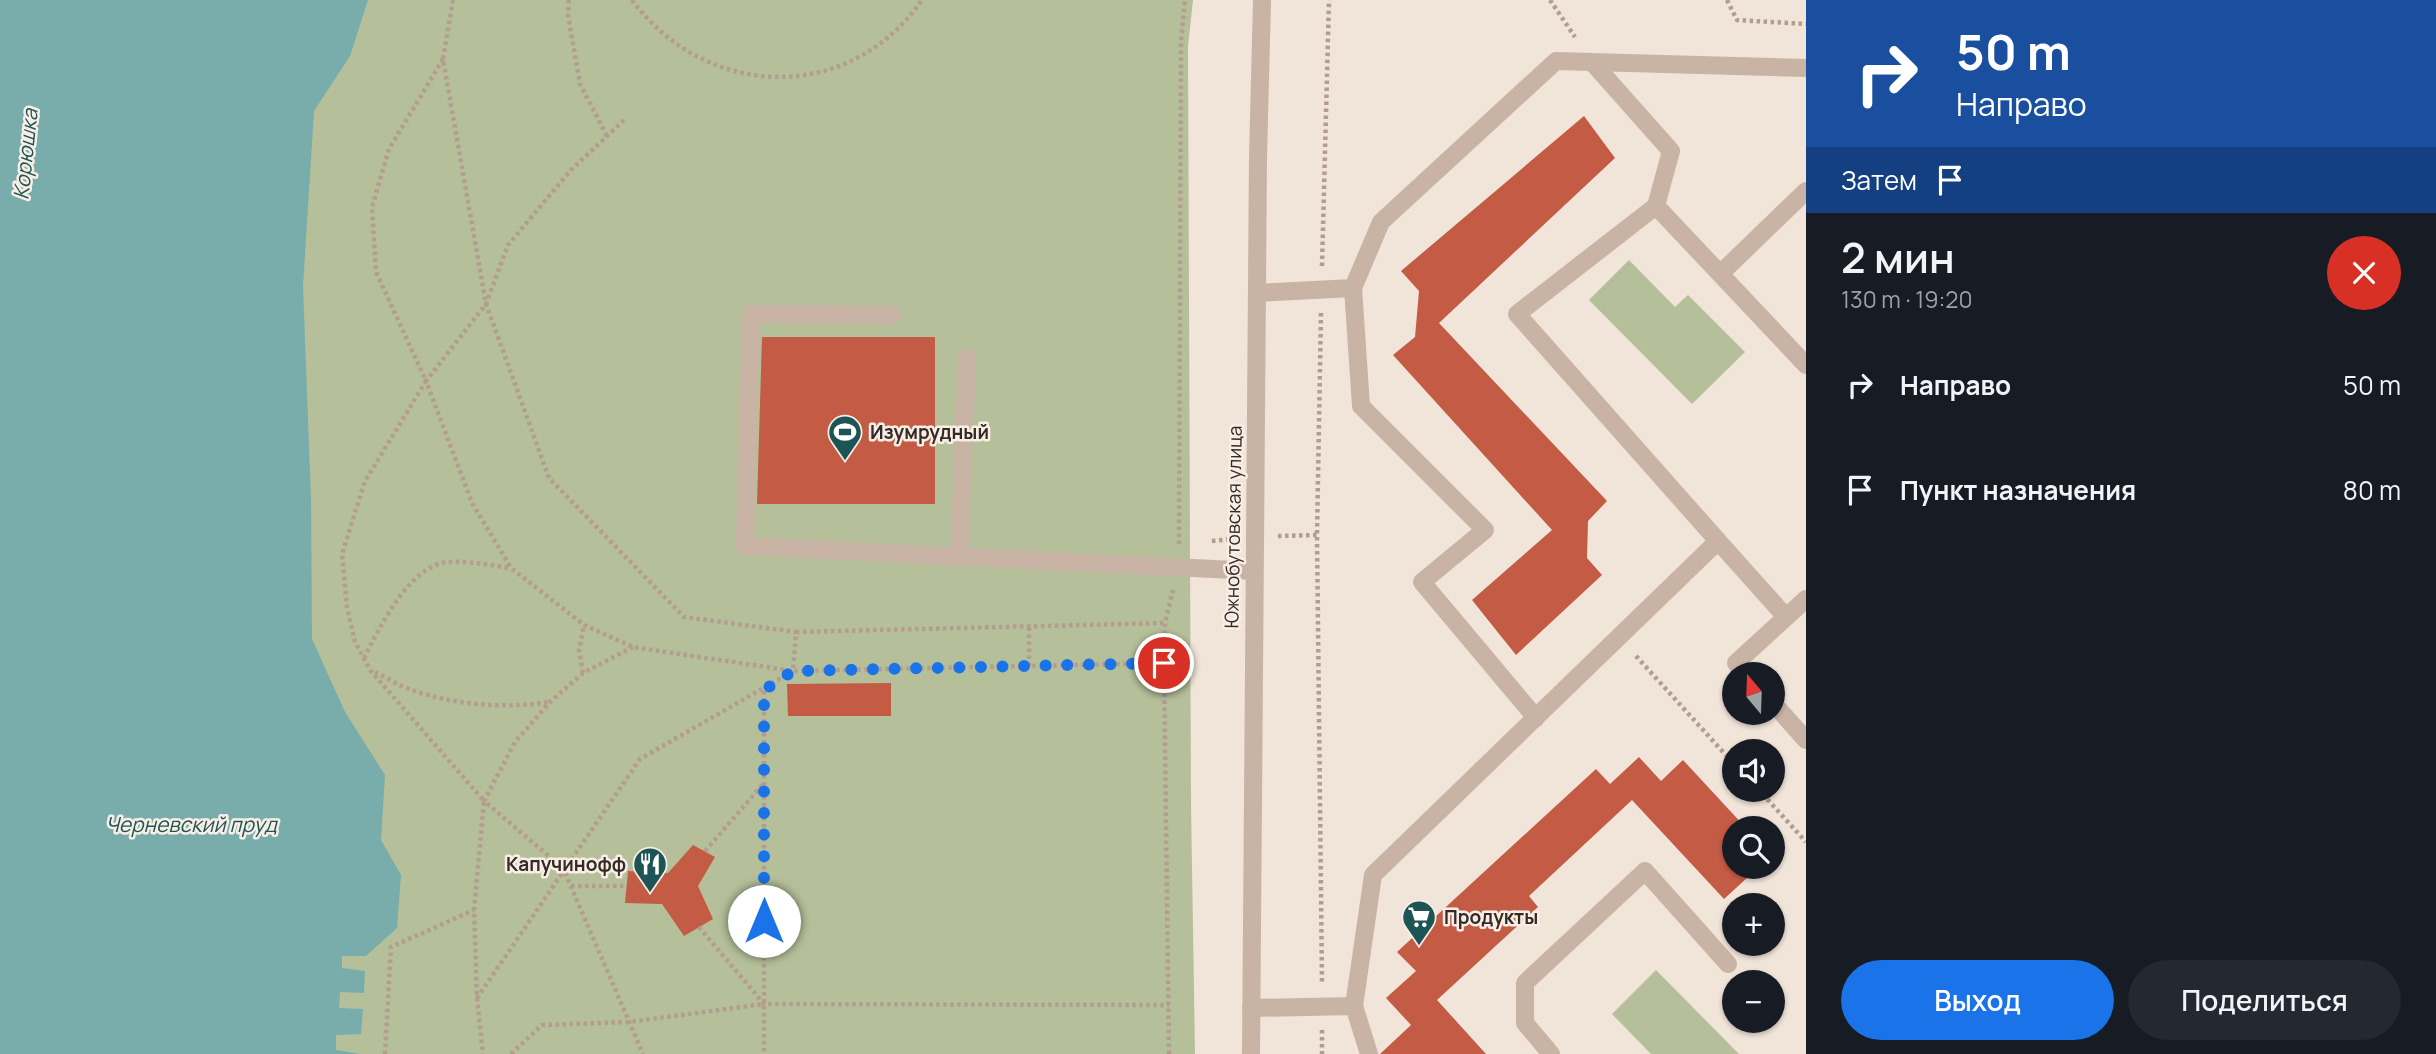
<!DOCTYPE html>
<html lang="ru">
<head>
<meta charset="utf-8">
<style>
  :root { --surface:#171b24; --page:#242831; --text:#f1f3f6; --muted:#9ea1a6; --accent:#1a73e8 }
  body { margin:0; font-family:Manrope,sans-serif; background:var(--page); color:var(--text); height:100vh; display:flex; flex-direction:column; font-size:26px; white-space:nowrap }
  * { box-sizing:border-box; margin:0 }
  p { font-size:23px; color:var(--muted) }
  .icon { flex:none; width:38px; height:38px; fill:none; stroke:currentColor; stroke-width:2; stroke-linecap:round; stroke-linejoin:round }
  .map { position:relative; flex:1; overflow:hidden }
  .sheet { display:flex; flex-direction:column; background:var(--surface); width:630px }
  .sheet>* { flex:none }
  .hud { background:#1a4fa0; color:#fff; overflow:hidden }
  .needle { width:46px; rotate:341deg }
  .buttons { position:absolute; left:1722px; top:662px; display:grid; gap:14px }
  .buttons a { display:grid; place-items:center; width:63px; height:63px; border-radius:50%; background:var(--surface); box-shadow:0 2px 5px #0004; font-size:35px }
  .pin { position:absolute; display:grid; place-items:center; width:60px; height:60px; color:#fff; margin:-30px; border:4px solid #fff; border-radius:50%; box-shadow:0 2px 7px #0007 }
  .me { position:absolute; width:77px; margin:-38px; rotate:0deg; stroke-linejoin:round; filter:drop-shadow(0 0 5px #0008) }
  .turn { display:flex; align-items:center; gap:24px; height:147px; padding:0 35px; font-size:32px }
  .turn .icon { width:91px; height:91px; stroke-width:2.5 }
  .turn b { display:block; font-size:49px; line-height:60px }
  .then { display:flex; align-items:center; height:66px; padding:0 35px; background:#0003; gap:14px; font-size:26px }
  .round { display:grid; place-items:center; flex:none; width:74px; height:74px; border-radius:37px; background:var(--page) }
  .summary { display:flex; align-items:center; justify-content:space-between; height:119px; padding:0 35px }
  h1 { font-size:42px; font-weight:600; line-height:52px }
  .primary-button { display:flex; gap:14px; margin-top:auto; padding:14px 35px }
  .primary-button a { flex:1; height:80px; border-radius:42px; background:var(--accent); color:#fff; font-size:28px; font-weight:600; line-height:80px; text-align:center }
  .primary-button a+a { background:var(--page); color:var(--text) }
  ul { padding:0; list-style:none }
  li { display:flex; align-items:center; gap:21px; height:105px; padding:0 35px }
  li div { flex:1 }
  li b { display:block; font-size:26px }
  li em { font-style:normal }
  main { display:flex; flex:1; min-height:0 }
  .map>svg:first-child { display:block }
</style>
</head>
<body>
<main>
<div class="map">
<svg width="1806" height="1054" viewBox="0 0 1806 1054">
  <rect width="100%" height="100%" fill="#f1e4d9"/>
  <path fill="#b5bf99" d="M 0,0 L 1193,0 L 1188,46 L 1191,805 L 1195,1054 L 0,1054 Z
    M 1629,260 L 1675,307 L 1688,295 L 1745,352 L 1692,404 L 1589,300 Z
    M 1656,970 L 1739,1054 L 1651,1054 L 1612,1014 Z"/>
  <path fill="#78adac" d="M 0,0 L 368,0 L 350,56 L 314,111 L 303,286 L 311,499 L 312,639 L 345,712 L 385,775 L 381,840 L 401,875 L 397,928 L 366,956 L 342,956 L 342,968 L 365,971 L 364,993 L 340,992 L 339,1008 L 363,1009 L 361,1034 L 336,1035 L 336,1050 L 360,1054 L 0,1054 Z"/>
  <path fill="#c45b44" d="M 1584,116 L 1615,158 L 1439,323 L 1607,501 L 1588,521 L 1587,558 L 1602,575 L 1516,655 L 1472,600 L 1552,530 L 1393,355 L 1415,337 L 1419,291 L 1401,271 Z
    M 762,337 L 935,337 L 935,504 L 757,504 Z
    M 891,683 L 891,716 L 788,716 L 787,684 Z
    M 1639,757 L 1661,781 L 1683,760 L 1746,828 L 1734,828 L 1734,866 L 1760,866 L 1724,899 L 1632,800 L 1529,896 L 1538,907 L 1437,1000 L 1486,1054 L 1380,1054 L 1411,1025 L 1386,998 L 1416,971 L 1397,952 L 1596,769 L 1610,784 Z
    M 693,845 L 715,857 L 698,886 L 713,919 L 684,936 L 662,904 L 625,903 L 628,871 L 668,873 Z"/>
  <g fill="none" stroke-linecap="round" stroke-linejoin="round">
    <path stroke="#b49d8f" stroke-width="4.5" stroke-dasharray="3.5 3.5" stroke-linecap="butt" d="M 453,0 L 443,59 L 486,304 L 549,478 L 684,617 L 796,632 L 793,671 L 640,759 L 477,998
      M 569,0 L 568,15 L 580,84 L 607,136
      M 632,0 C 706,100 849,105 922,0
      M 1550,0 L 1575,37
      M 1727,0 L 1737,20 L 1806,24
      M 443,59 L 389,149 L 372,207 L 376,272 L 426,381 L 365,481 L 342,554 L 347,607 L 355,642 L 370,670 L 484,801 L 474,910 L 477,998 L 483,1054
      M 624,120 L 570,171 L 508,245 L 486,304 L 426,381 L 472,503 L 511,568 L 584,625 L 633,647 L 793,671 L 1164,663
      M 1322,266 L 1329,0
      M 1321,313 L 1317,535 L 1322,983
      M 1278,536 L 1317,535
      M 1212,541 L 1231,539
      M 1179,544 L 1181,41 L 1185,0
      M 796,632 L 1165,623
      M 633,647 L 583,673 L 550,702 L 515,742 L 484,801 L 563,868 L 643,1054
      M 1636,656 L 1734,764
      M 364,658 C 380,627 410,564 449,562 C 469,561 490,565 510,568
      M 1029,666 L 1029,626
      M 375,672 C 386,677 397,685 409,689 C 453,705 504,709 549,702
      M 583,673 L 579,650 L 584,625
      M 764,691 L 764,1054
      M 1758,789 L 1806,842
      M 705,851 L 764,783
      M 571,886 L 626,886
      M 699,927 L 764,1004 L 1169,1005
      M 1322,1030 L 1322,1054
      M 385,1054 L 391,947 L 474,910
      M 511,1054 L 542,1025 L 629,1022 L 764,1004
      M 1169,1054 L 1164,663 L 1165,623 L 1173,590"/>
    <path stroke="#c8b3a5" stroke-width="18" d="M 1592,62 L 1671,151 L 1656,206 L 1806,365
      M 1721,273 L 1806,191
      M 1353,288 L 1361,406 L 1485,530 L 1422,582 L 1536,718
      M 1257,293 L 1353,288 L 1381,222 L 1556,61 L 1806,68
      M 892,315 L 751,314 L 745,546 L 1254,571
      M 1718,541 L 1786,617
      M 959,557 L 967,358
      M 1746,674 L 1736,663 L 1806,599
      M 1773,703 L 1806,740
      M 1354,1006 L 1373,875 L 1718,541 L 1517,314 L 1656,206
      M 1251,1008 L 1354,1006 L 1369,1054
      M 1551,1054 L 1525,1023 L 1525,983 L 1645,871 L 1728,964"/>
    <path stroke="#c8b3a5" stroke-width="18" d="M 1251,1054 L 1258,158 L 1262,0"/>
  </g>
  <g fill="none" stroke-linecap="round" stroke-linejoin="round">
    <path stroke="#1a73e8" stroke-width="12" stroke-dasharray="0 21.6" d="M 764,921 L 764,690 L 793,671 L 1164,663"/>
  </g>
  <defs>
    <g id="stadium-pin" transform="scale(1.75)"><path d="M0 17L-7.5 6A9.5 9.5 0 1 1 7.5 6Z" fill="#1d5455" stroke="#f9eee5"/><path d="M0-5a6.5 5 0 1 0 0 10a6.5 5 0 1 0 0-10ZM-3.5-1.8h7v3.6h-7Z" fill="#fff"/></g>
    <g id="restaurant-pin" transform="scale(1.75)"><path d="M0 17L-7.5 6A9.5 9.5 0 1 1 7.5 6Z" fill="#1d5455" stroke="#f9eee5"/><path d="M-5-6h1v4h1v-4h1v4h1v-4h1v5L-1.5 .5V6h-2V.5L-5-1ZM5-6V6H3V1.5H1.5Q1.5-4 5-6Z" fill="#fff"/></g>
    <g id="supermarket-pin" transform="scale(1.75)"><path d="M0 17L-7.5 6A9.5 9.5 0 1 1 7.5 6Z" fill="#1d5455" stroke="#f9eee5"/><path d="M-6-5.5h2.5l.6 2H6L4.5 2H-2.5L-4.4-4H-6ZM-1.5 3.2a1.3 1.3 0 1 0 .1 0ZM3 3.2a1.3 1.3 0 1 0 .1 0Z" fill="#fff"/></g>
  </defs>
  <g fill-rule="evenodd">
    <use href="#stadium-pin" x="845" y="432"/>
    <use href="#restaurant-pin" x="650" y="864"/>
    <use href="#supermarket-pin" x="1419" y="917"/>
  </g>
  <g text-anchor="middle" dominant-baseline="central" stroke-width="5" stroke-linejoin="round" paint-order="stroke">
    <g font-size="19" font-weight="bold" fill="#342a26" stroke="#f9eee5" text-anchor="start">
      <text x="870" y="432">Изумрудный</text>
      <text x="626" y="864" text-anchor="end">Капучинофф</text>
      <text x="1444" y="917">Продукты</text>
    </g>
    <g font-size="19" fill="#342a26" stroke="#f9eee5">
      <text transform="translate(1233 527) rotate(-89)">Южнобутовская улица</text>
    </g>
    <g font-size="21" font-style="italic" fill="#1d5455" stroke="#f9eee5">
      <text transform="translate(25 154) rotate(-84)">Корюшка</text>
      <text x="191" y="824">Черневский пруд</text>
    </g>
  </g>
</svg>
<div class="buttons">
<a><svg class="needle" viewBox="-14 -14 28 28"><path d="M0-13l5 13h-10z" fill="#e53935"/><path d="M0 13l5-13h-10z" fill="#9ea1a6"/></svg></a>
<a><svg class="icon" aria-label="sound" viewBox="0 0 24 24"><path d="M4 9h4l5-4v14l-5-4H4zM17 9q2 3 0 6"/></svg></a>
<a><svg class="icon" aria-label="search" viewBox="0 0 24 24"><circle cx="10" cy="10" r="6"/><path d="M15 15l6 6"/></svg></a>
<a>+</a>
<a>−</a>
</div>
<div class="pin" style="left:1164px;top:663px;background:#d93025"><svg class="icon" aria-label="arrive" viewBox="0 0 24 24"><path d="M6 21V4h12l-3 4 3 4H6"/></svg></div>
<svg class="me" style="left:764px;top:921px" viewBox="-20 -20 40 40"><circle r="19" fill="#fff"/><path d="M0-13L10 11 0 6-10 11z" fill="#1a73e8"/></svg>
</div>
<section class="sheet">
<div class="hud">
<div class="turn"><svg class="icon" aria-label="right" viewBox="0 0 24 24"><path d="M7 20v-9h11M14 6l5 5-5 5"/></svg><div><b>50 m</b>Направо</div></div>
<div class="then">Затем<svg class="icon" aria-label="arrive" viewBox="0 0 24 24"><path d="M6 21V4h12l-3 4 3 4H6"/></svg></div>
</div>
<div class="summary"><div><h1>2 мин</h1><p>130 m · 19:20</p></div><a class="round" style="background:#d93025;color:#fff"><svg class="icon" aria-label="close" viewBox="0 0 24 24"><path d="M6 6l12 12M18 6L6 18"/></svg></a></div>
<ul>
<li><svg class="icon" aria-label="right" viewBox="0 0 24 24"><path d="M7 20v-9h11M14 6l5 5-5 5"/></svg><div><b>Направо</b></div><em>50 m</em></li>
<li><svg class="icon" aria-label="arrive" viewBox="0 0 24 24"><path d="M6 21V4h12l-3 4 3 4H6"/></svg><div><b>Пункт назначения</b></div><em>80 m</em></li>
</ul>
<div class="primary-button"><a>Выход</a><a>Поделиться</a></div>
</section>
</main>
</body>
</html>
